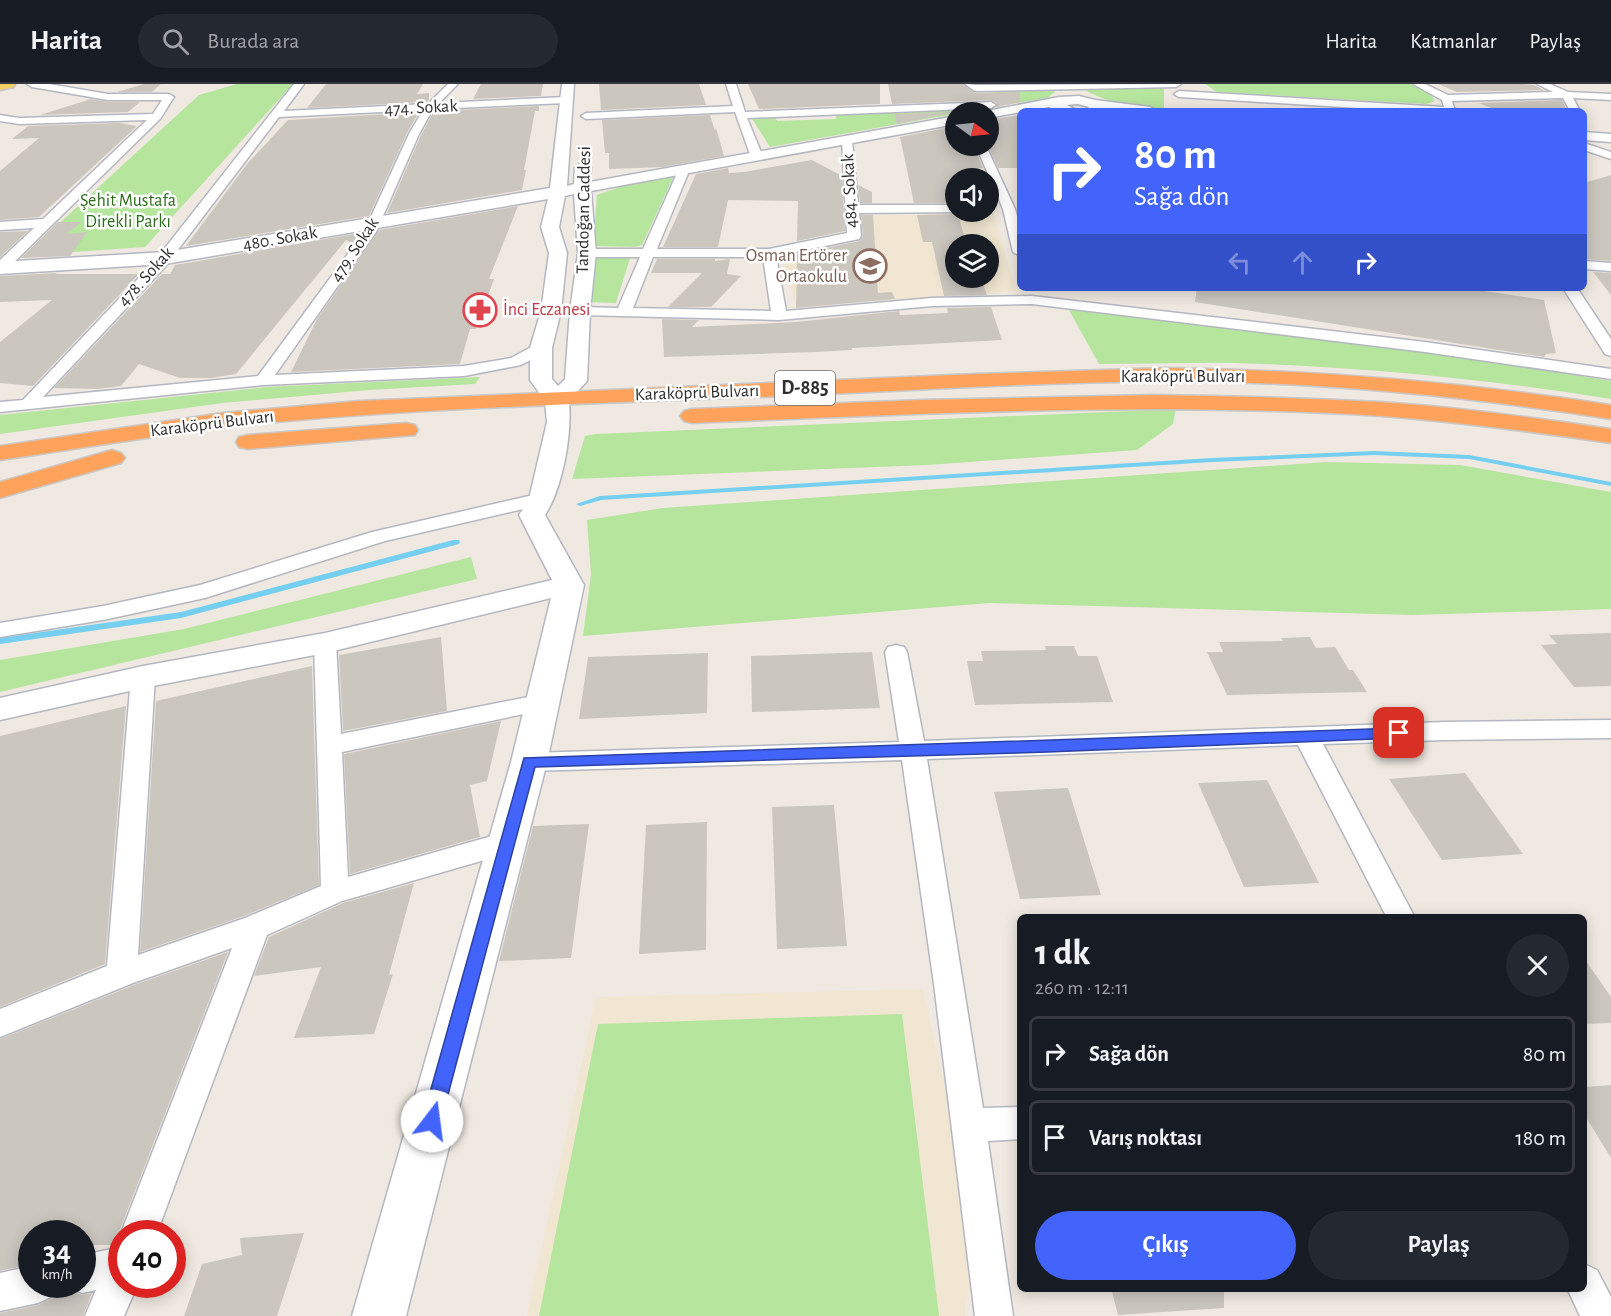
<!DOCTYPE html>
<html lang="tr">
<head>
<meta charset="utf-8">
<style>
  :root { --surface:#171b24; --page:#242831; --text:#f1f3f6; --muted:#9ea1a6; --line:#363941; --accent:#4264fb }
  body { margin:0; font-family:"Alegreya Sans",sans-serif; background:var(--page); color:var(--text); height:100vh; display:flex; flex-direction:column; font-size:22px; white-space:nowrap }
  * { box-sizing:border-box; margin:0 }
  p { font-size:20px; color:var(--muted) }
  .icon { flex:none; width:33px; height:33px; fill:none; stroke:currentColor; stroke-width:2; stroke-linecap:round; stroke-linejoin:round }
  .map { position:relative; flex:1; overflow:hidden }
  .side { position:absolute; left:1017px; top:830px; width:570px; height:378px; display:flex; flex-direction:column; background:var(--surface); border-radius:9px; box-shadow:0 3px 15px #0003 }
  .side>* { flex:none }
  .guide { position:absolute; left:1017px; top:24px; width:570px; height:183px; border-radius:9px; box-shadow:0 3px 15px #0003; background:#4264fb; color:#fff; overflow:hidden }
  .needle { width:39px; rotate:105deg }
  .controls { position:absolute; left:945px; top:18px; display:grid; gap:12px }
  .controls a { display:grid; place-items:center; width:54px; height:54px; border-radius:50%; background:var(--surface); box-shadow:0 3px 15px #0003; font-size:30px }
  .speed { position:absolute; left:18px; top:1136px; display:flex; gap:12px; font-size:30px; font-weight:700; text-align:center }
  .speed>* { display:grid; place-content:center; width:78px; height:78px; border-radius:50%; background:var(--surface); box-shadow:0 3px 15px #0003; line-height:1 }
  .speed small { font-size:15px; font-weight:400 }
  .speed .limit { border:9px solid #d22; background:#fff; color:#111 }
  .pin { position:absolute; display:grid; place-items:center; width:51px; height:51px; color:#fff; margin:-26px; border-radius:12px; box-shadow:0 3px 9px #0006 }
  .me { position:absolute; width:66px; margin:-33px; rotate:15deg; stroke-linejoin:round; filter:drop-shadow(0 0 4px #0008) }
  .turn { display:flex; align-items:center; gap:21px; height:126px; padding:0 18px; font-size:27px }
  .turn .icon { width:78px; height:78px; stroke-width:2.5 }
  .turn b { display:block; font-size:42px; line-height:51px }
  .lanes { display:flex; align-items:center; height:57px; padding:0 18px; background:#0003; justify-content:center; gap:30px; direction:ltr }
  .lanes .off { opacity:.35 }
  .round { display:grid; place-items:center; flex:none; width:63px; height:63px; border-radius:32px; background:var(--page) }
  .head { display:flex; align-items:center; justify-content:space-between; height:102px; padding:0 18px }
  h1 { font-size:36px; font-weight:700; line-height:45px }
  .button { display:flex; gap:12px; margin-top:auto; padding:12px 18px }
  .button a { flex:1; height:69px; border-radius:36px; background:var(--accent); color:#fff; font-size:24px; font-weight:700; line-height:69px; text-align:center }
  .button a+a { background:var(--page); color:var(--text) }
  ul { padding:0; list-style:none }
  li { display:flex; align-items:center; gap:18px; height:75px; margin:0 12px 9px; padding:0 6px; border:3px solid var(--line); border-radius:9px }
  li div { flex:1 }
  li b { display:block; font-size:22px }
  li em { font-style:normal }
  header { display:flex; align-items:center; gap:36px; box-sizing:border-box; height:84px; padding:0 30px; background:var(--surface); border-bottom:2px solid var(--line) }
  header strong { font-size:28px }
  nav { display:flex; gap:33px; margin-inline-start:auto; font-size:21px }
  .search { width:420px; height:54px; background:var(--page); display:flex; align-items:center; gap:15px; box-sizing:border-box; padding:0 21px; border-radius:33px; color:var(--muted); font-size:22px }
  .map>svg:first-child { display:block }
</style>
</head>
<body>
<header>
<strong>Harita</strong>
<div class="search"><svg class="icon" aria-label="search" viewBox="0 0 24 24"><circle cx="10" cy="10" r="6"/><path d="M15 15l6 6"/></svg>Burada ara</div>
<nav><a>Harita</a><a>Katmanlar</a><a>Paylaş</a></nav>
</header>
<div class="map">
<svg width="1611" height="1232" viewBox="0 0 1611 1232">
  <rect width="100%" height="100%" fill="#efe9e1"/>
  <path fill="#f0e6d1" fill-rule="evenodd" d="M 994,130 L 1016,207 L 796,222 L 781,171 L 859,167 L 863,132 ZM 956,160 L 988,160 L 988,194 L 956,194 Z
    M 923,905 L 980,1167 L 965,1221 L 965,1232 L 527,1232 L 596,913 Z"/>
  <path fill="#b6e59e" d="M 237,0 L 293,0 L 145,163 L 44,170 L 28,168 L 199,11 Z
    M 1205,0 L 1410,0 L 1430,10 L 1435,17 L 1426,20 L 1217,8 Z
    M 1161,2 L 1164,6 L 1164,26 C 1138,27 1106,18 1083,5 Z
    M 1053,6 L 1055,8 L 1047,14 L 1005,21 L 995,8 Z
    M 963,26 L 971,27 L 770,63 L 751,33 L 775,33 L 777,37 L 836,35 L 836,31 Z
    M 674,92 L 642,161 L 635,163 L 593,162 L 597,111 L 637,97 Z
    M 589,174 L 630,174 L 616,219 L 585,218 Z
    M 1069,226 C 1251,242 1431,267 1611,297 L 1611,315 C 1487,295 1361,283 1236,279 C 1190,278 1145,280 1099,280 Z
    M 480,293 L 475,300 L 369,306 L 222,319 L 0,350 L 0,331 L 267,303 Z
    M 1176,325 L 1173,340 L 1137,366 L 927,381 L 572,395 L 585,352 L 596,350 Z
    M 1326,378 L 1460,381 L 1611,408 L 1611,525 L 1413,531 L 989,519 L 583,552 L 591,490 L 587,436 L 663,424 Z
    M 471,473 L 477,495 L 0,608 L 0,576 L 184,545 Z
    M 902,930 L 939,1232 L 539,1232 L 598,940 Z"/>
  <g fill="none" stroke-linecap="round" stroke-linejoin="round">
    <path fill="#75cff0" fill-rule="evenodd" d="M 1374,367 L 1469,371 L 1611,398 L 1611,402 L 1469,375 L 1374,371 L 1212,378 L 601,416 L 580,422 L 576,420 L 600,412 L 1212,374 Z
      M 453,456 L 459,456 L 460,458 L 459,460 L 181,534 L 0,560 L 0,554 L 181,528 Z"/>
  </g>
  <path fill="#cbc7bf" d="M 144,0 L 161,0 L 152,8 L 117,8 Z
    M 326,0 L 423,0 L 417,10 L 429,9 L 429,15 L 427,18 L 307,24 Z
    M 481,0 L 543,0 L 541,12 L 473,15 Z
    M 599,0 L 699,0 L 706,21 L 601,26 Z
    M 748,0 L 880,0 L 880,20 L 759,25 Z
    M 888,0 L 963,0 L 975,9 L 1020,8 L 1020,18 L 997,23 L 997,19 L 991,16 L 892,20 Z
    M 1438,0 L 1523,0 L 1534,1 L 1544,6 L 1457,8 Z
    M 91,15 L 108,18 L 140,18 L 128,28 L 40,31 Z
    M 1562,16 L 1567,27 L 1498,27 L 1479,19 Z
    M 539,22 L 539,27 L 535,27 L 524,86 L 526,86 L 522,106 L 387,129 L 421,51 L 434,27 Z
    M 980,27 L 956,28 L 897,40 L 894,30 Z
    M 419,28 L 407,49 L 369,132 L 186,162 L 247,80 L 288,36 Z
    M 710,31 L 715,47 L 716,44 L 724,72 L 663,83 L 609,85 L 609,69 L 605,69 L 602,36 Z
    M 1020,31 L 1020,84 L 998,84 L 988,62 L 988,36 Z
    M 119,39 L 137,42 L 39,133 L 0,136 L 0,87 L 39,54 L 12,55 L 28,42 Z
    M 956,42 L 956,62 L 974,62 L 983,84 L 979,84 L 984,92 L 956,93 L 956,119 L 914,119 L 900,53 Z
    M 812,76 L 842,92 L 845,147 L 797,157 L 798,117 L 728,116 L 718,163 L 663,163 L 696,90 L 728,84 L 729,89 L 744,88 Z
    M 1611,91 L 1611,177 L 1584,175 L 1584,99 Z
    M 858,101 L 872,108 L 872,119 L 860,119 Z
    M 518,122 L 489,195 L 494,195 L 476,245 L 470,245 L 460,280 L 291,288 L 317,235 L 379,146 Z
    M 958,130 L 965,155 L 968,155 L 970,160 L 956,160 L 956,194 L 981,194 L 987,211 L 944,212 L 932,158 L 923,158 L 917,131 Z
    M 861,131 L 873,131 L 878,209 L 892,208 L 895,215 L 796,224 L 797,170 L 859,157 L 863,152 Z
    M 58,138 L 81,138 L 67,150 L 87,148 L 70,172 L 21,174 Z
    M 28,147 L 0,173 L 0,148 Z
    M 360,149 L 352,160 L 346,156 L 236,290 L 211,294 L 180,294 L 139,280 L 121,302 L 98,305 L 54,304 L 162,190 L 170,190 L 175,181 Z
    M 657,175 L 715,175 L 715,177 L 730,175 L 727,190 L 741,192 L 711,223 L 668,223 L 702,189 L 651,189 Z
    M 1593,188 L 1611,189 L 1611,211 Z
    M 57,189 L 55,190 L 139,190 L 33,302 L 0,299 L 0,258 L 52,216 L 0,218 L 0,192 Z
    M 1197,204 L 1465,204 L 1544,216 L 1556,269 L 1546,270 L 1544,273 L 1195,218 Z
    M 991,223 L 1002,256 L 852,264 L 852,266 L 815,268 L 664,273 L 662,235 L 699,236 L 692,243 L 796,238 L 899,227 L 900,231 L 948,229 L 947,224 Z
    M 1611,549 L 1611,602 L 1574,603 L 1541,561 L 1557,560 L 1549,551 Z
    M 441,553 L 447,627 L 343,647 L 339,571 Z
    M 1310,553 L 1316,564 L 1335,563 L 1349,586 L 1353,586 L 1367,608 L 1227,611 L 1207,568 L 1223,568 L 1219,558 L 1283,557 L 1281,554 Z
    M 1045,562 L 1074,562 L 1078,572 L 1097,572 L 1113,618 L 975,621 L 967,577 L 983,577 L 981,567 L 1046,566 Z
    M 872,568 L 880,624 L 752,628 L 751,572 Z
    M 708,569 L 707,629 L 579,635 L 588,573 Z
    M 312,582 L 319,801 L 244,832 L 140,868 L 156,617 Z
    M 126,622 L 105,880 L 0,923 L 0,652 Z
    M 501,637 L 487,697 L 470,701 L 480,753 L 350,790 L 344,670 Z
    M 1465,689 L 1523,770 L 1442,776 L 1389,695 Z
    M 1267,696 L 1319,799 L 1244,803 L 1198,699 Z
    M 1068,704 L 1101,811 L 1020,815 L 994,708 Z
    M 834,721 L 847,862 L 777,865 L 772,723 Z
    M 707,738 L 706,866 L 639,870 L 646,741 Z
    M 589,740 L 571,874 L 499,877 L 533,742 Z
    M 414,799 L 389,891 L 393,890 L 374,950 L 294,954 L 321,883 L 254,892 L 269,853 L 343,819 Z
    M 228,868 L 119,1148 L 122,1161 L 82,1161 L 82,1149 L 32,1149 L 32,1180 L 0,1187 L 0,955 L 134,901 Z
    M 1584,874 L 1611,913 L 1611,939 L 1584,940 Z
    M 1611,1001 L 1611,1074 L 1584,1030 L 1584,1003 Z
    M 304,1149 L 277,1232 L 184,1232 L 202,1180 L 242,1171 L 240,1154 Z
    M 1111,1204 L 1224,1204 L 1224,1224 L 1118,1231 Z
    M 76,1209 L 82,1211 L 92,1209 L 83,1232 L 0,1232 L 0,1229 L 38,1221 L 53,1214 Z"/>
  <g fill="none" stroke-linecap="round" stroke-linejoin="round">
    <g stroke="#b4b7c1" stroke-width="3">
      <path id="street" d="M 27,0 L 49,0 L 108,10 L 169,10 L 174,13 L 160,35 L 5,187 L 0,188 L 0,176 L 34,144 L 0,146 L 0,138 L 43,135 L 147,36 L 19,40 L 0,37 L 0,31 L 19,34 L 153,30 L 162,16 L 108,16 L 32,3 Z
        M 294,0 L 304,0 L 284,27 L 428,20 L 448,0 L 458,0 L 439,19 L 566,13 L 571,16 L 566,19 L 433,25 L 419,50 L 376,148 L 275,291 L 464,282 L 511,274 L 535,261 L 547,261 L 549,264 L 547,267 L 521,281 L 464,292 L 263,301 L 0,328 L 0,318 L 23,316 L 154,178 ZM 423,26 L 409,50 L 364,148 L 258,292 L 43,313 L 164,184 L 279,33 Z
        M 726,0 L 736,0 L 745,28 L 991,18 L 996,21 L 991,24 L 747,34 L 763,73 L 757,76 L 751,73 L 735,28 L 586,35 L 581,32 L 586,29 L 733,22 Z
        M 965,0 L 977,1 L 1181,0 L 1176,3 L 975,7 Z
        M 1413,0 L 1425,0 L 1448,11 L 1553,8 L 1537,0 L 1550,0 L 1568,8 L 1611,10 L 1611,16 L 1573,14 L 1580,27 L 1570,27 L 1563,14 L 1452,17 L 1454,24 L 1459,27 L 1406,27 L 1179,13 L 1174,10 L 1179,7 L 1444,23 L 1442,16 Z
        M 847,54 L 852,57 L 858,121 L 956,121 L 956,128 L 960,128 L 859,129 L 861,152 L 859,155 L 776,172 L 786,227 L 932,214 L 1032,212 L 1425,258 L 1611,285 L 1611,295 L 1425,268 L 1032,220 L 932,222 L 779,236 L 580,231 L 573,227 L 580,223 L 618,224 L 640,173 L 587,173 L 580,169 L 587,165 L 643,165 L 679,85 L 683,84 L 689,87 L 657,165 L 769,165 L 847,149 L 842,57 ZM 653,173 L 763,173 L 771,227 L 633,224 Z
        M 1584,59 L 1611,68 L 1611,75 L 1584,66 Z
        M 976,62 L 986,62 L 1015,125 L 1020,143 L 1020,172 L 1013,168 L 1003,125 Z
        M 1584,177 L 1611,179 L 1611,187 L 1584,185 Z
        M 1563,204 L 1577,204 L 1611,255 L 1611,272 L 1605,270 Z
        M 542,409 L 549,411 L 552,415 L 549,419 L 385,457 L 205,514 L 103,536 L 0,553 L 0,539 L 103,522 L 200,501 L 372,448 Z
        M 325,552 L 333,554 L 336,559 L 341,650 L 543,610 L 552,612 L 555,618 L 552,624 L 543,626 L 342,668 L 348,793 L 506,748 L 516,751 L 520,759 L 516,767 L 342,817 L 267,851 L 157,1149 L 122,1149 L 122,1151 L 121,1149 L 232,864 L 133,899 L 0,953 L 0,925 L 107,882 L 131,593 L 135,587 L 143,585 L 151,587 L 155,593 L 138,871 L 245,834 L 321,802 L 314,559 L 317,554 Z
        M 896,561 L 904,563 L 907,568 L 924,657 L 1445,638 L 1611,636 L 1611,654 L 1445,656 L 1323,660 L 1414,832 L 1386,832 L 1298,661 L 927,675 L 983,1024 L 1020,1023 L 1020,1055 L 988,1057 L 1013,1232 L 975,1232 L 934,900 L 902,676 L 529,687 L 520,685 L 516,678 L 520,671 L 529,669 L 899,658 L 885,568 L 888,563 Z
        M 122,1163 L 122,1200 L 138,1200 L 124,1232 L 85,1232 L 96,1206 L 82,1209 L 69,1203 L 67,1200 L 82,1200 L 82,1171 Z
        M 1584,1180 L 1597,1186 L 1611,1213 L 1611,1232 L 1580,1232 L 1567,1204 L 1584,1204 Z
        M 32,1182 L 32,1200 L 57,1200 L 51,1213 L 38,1219 L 0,1227 L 0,1189 Z"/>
    </g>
    <g stroke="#b4b7c1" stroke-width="3">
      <path id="secondary" d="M 562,0 L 574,0 L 567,102 L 574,100 L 575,83 L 583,78 L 591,83 L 590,98 L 956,32 L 956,40 L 591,107 L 596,169 L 590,227 L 587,297 L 569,317 C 572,350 563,403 545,431 L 584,501 L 547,678 L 406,1232 L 352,1232 L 511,678 L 551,514 L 325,569 L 143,604 L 0,636 L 0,614 L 143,582 L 325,549 L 552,496 L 519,431 L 529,415 L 547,338 L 545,317 L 530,296 L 530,264 L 541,227 L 549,169 L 541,143 L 548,115 L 165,180 L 0,190 L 0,178 L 165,168 L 550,104 ZM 574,110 L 578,169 L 570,227 L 565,295 L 558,302 L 552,295 L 552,264 L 561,227 L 567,169 L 559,143 L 565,112 Z
        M 1079,12 L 1095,16 L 1150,23 L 1157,27 L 1104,25 L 1102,27 L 1084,27 L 1089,23 L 1078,20 L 1067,21 L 1078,27 L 1058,27 L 1049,23 L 988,34 L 988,28 L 982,28 L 1059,13 Z
        M 1584,48 L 1611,50 L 1611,58 L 1584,56 Z"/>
    </g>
    <g stroke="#c9c9c9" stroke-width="3">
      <path id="primary" d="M 0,0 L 15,0 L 14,3 L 0,6 Z"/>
    </g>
    <g stroke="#c9c9c9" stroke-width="3">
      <path id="highway" d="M 1166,284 C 1316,286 1463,298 1611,321 L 1611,335 C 1482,315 1353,301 1223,298 C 1077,295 931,306 785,312 C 612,319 438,323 265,339 C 177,348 88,363 0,376 L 0,362 L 223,329 L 359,317 L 976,290 Z
        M 1152,311 C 1228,312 1304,314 1380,318 C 1458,323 1534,334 1611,345 L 1611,359 C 1535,348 1458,338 1381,332 C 1152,317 921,330 692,339 L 684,337 L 680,332 L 684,327 L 692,325 L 922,316 Z
        M 406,339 L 415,341 L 418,346 L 415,351 L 248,365 L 239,363 L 236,358 L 239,353 L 248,351 Z
        M 112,366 L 121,369 L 125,374 L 121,379 L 0,414 L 0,398 Z"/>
    </g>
    <use href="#street" fill="#fff" fill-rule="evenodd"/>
    <use href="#secondary" fill="#fff" fill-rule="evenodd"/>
    <use href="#primary" fill="#f2d163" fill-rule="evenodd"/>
    <use href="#highway" fill="#ffa35c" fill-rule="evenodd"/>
  </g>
  <path fill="#4264fb" stroke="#2b41a3" stroke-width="1.5" d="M 1399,644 L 1406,649 L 1399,654 L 1048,668 L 535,683 L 441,1037 L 438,1043 L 432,1046 L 425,1043 L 422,1037 L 524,674 Z"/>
  <defs>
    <g id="school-ring" transform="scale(1.725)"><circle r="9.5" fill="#fff" stroke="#8d6e63" stroke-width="1.5"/><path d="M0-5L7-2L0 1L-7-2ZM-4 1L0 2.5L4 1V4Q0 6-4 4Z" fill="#8d6e63"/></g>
    <g id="pharmacy-ring" transform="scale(1.725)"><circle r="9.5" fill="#fff" stroke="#e0444e" stroke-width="1.5"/><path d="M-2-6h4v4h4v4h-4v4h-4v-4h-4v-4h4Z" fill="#e0444e"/></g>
  </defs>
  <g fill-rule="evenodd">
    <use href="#school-ring" x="870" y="182"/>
    <use href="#pharmacy-ring" x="480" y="226"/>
  </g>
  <g text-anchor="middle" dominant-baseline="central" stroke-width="5" stroke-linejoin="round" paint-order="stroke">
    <g font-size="18" fill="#2e2e2e" stroke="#fff">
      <text transform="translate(421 24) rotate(-3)">474. Sokak</text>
      <text transform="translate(850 107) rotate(-93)">484. Sokak</text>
      <text transform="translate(584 126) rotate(-89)">Tandoğan Caddesi</text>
      <text transform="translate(280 155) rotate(-10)">480. Sokak</text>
      <text transform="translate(355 166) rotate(-57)">479. Sokak</text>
      <text transform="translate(146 193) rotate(-48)">478. Sokak</text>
      <text x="1183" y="293">Karaköprü Bulvarı</text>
      <text transform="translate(697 309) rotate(-2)">Karaköprü Bulvarı</text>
      <text transform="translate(212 340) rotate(-7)">Karaköprü Bulvarı</text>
    </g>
    <g font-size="18" fill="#2c6e1b" stroke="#fff">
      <text x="128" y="117">Şehit Mustafa<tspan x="128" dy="21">Direkli Parkı</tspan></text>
    </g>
    <g font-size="18" fill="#785e54" stroke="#fff" text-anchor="end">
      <text x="847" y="172">Osman Ertörer<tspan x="847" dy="21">Ortaokulu</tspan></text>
    </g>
    <g font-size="18" fill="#be3a42" stroke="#fff" text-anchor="start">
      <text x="503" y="226">İnci Eczanesi</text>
    </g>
    <rect fill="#fff" stroke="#6d6d6d" stroke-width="1.5" x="775" y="287" width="60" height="34" rx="4.5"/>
    <g font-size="20" font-weight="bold" fill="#2e2e2e">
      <text x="805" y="304">D-885</text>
    </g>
  </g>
</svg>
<div class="controls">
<a><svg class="needle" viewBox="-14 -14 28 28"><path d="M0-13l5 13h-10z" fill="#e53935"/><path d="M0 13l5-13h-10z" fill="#9ea1a6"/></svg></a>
<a><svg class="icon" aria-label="sound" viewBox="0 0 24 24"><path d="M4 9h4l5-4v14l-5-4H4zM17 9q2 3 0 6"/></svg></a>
<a><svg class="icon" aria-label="layers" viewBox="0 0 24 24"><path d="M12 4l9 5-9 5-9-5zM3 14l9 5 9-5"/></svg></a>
</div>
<div class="speed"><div>34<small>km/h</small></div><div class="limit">40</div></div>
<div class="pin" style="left:1399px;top:649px;background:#d93025"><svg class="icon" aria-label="arrive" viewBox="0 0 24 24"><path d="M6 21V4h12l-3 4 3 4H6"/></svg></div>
<svg class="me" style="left:432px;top:1037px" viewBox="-20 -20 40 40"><circle r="19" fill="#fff"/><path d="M0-13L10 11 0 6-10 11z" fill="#4264fb"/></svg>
<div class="guide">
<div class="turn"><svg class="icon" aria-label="right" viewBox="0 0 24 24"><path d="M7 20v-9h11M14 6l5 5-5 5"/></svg><div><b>80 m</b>Sağa dön</div></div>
<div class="lanes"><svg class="icon off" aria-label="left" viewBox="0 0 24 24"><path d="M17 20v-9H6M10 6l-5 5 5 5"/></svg><svg class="icon off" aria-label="ahead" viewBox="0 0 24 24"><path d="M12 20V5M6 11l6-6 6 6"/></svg><svg class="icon" aria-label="right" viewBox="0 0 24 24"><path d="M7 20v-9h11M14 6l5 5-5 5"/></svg></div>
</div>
<section class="side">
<div class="head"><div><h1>1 dk</h1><p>260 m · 12:11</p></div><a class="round"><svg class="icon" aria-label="close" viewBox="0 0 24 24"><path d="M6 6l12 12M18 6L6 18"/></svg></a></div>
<ul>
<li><svg class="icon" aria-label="right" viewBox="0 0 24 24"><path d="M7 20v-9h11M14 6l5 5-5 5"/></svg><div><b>Sağa dön</b></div><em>80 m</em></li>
<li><svg class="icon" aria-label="arrive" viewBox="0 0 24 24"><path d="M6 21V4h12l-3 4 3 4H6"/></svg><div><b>Varış noktası</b></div><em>180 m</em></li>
</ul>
<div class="button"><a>Çıkış</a><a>Paylaş</a></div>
</section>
</div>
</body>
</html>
